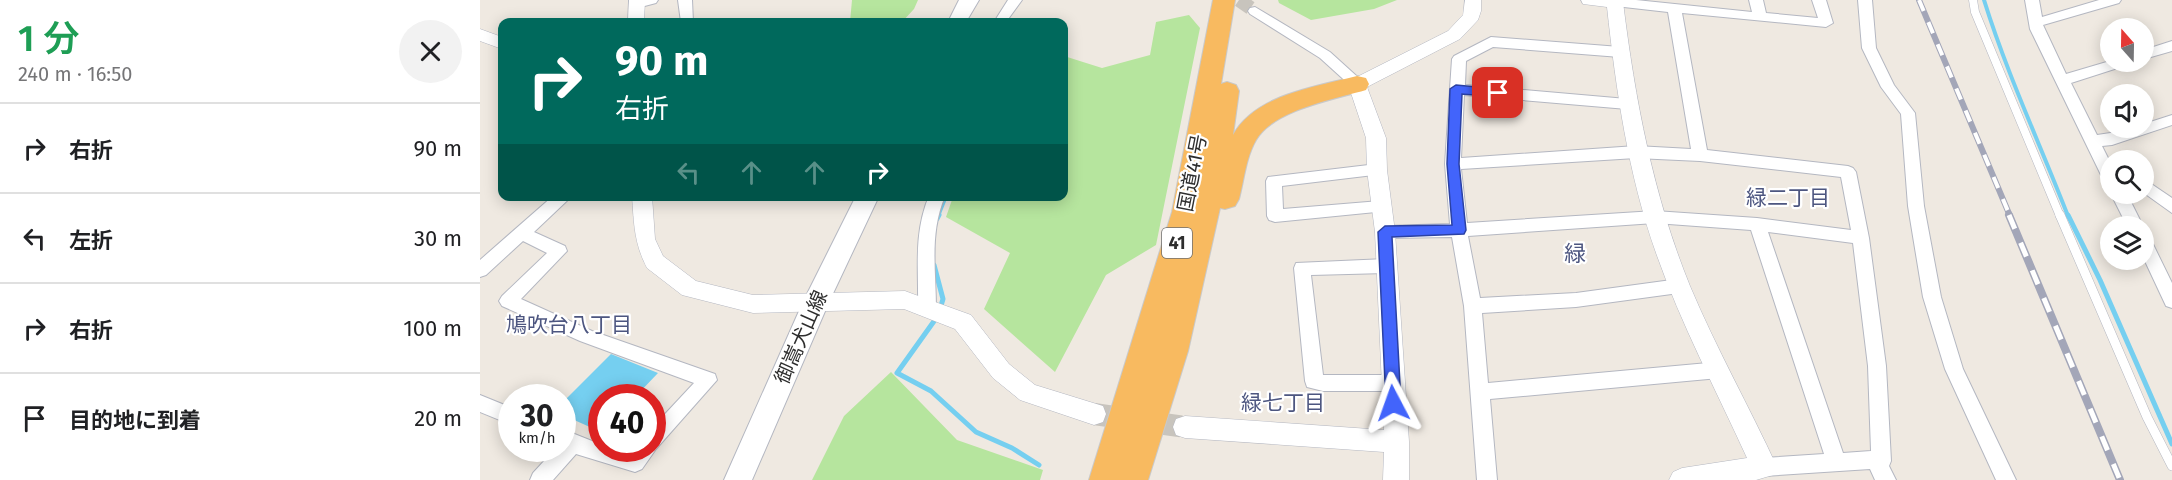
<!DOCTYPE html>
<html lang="ja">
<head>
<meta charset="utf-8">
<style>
  :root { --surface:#fff; --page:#f2f2f2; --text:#202124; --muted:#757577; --line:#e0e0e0 }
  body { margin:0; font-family:"Fira Sans","Noto Sans JP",sans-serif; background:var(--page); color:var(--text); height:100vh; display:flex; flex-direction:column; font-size:22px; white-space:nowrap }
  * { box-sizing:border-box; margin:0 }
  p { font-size:20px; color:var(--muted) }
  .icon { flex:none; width:33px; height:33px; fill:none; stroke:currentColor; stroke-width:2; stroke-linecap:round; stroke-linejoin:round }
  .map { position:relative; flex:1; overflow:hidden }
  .panel { display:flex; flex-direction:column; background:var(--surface); width:480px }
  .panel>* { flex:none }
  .top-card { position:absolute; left:18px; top:18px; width:570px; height:183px; border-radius:12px; box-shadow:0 3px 15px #0003; background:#00695c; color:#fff; overflow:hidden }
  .needle { width:39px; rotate:340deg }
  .fabs { position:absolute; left:1620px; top:18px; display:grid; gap:12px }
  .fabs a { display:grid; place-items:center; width:54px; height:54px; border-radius:50%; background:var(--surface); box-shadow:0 3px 15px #0003; font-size:30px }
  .speed { position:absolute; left:18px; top:384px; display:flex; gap:12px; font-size:30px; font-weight:700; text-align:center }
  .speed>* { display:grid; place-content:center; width:78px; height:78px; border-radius:50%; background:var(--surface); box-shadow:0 3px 15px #0003; line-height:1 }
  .speed small { font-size:15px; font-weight:400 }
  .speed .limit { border:9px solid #d22; background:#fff; color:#111 }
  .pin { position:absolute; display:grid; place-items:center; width:51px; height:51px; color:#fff; margin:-26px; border-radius:12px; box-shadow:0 3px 9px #0006 }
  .me { position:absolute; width:66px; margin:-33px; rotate:356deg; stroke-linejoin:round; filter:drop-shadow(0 0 4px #0008) }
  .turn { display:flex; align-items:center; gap:21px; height:126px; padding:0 18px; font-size:27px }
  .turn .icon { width:78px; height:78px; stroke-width:2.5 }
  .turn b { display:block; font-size:42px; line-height:51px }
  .lanes { display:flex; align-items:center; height:57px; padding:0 18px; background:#0003; justify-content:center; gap:30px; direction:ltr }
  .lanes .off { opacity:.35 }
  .round { display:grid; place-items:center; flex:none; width:63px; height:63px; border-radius:32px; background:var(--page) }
  .head { display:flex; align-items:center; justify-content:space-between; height:102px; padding:0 18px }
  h1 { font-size:36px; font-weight:600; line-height:45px; color:#1e9e55 }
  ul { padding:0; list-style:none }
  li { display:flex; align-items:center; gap:18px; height:90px; padding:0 18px; border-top:2px solid var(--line) }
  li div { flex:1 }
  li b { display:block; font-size:22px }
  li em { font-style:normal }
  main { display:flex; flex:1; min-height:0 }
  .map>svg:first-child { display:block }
</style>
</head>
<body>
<main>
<section class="panel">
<div class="head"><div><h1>1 分</h1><p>240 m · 16:50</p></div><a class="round"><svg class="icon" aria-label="close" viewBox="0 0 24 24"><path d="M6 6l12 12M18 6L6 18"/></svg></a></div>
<ul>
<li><svg class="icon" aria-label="right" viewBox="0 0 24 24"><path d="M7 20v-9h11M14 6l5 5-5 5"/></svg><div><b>右折</b></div><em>90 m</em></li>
<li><svg class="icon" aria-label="left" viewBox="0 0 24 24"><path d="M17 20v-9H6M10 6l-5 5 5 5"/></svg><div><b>左折</b></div><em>30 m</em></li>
<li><svg class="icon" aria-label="right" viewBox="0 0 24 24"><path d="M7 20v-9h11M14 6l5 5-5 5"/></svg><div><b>右折</b></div><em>100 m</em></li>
<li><svg class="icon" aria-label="arrive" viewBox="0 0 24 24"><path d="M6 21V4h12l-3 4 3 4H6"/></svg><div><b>目的地に到着</b></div><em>20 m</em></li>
</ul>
</section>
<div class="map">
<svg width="1692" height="480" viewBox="0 0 1692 480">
  <rect width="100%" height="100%" fill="#efe9e1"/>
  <path fill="#b6e59e" d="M 372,0 L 438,0 L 434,9 L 422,22 L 370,22 Z
    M 798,0 L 917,0 L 894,9 L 831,20 L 799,3 Z
    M 709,15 L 720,28 L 676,245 L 626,275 L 575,372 L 504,309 L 530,253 L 466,217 L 473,197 L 584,196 L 584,56 L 622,68 L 670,55 L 676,22 Z
    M 411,372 L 477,440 L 563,470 L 560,480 L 332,480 L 364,416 Z"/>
  <path fill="#75cff0" d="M 131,354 L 178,373 L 155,397 L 122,398 L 121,432 L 83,415 L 83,402 Z"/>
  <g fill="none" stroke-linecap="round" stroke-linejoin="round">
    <path stroke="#75cff0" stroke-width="4" d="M 1504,0 C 1527,74 1560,144 1588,216
      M 458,216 L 466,196"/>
    <path stroke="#75cff0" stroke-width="5" d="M 1588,215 L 1620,280 L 1692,444
      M 457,219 L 459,215
      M 454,265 L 463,299 L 460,309
      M 457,317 L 417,373 L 451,391 L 496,432 L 532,448 L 559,465"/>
    <path stroke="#c8c4bd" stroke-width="14" stroke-dasharray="14 8" stroke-linecap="butt" d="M 759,0 L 775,11"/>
    <path stroke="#c8c4bd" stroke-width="22" stroke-dasharray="22 11" stroke-linecap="butt" d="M 614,414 L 705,427"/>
    <g stroke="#b4b7c1" stroke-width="9">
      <path id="service-far1" d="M 1493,0 L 1495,12 L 1580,216"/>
    </g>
    <g stroke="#b4b7c1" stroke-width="10">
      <path id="service" d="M 1580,215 L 1667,417 L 1692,466"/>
    </g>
    <g stroke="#b4b7c1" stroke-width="2">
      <path id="minor" d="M 156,0 L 178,0 L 176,3 L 157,8 L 150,4 Z
        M 198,0 L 212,0 L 213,22 L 201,22 Z
        M 528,0 L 542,0 L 526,22 L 514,22 Z
        M 1130,0 L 1156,0 L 1272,12 L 1269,0 L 1283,0 L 1286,13 L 1338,18 L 1332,0 L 1346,0 L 1353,23 L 1346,27 L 1202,13 L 1227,150 L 1368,166 L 1373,168 L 1376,172 L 1389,238 L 1406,366 L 1411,461 L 1409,466 L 1416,480 L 1395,480 L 1390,469 L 1284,476 L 1277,474 L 1274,467 L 1277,460 L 1284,458 L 1344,454 L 1271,230 L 1175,223 L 988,236 L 1000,298 L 1096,293 L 1199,279 L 1205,281 L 1208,286 L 1205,291 L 1199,293 L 1096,307 L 1002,313 L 1008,383 L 1239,362 L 1245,364 L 1248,370 L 1245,376 L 1239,378 L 1010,399 L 1017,480 L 997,480 L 984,306 L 972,237 L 905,238 L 899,237 L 897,232 L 899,227 L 905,226 L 970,224 L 965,164 L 972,59 L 974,56 L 1011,37 L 1140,47 L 1147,52 L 1140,57 L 1013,47 L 986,61 L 985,85 L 1147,99 L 1154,104 L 1147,109 L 984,95 L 981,158 L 1156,146 L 1211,149 L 1188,12 L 1135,6 L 1130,5 ZM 1156,158 L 1220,161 L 1361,177 L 1371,230 L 1277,218 L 1175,211 L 987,223 L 981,169 ZM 1288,232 L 1373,243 L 1388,366 L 1391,451 L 1363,453 Z
        M 1378,0 L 1392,0 L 1396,48 L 1414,85 L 1435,113 L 1444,206 L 1461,297 L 1483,369 L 1536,480 L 1516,480 L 1465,369 L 1443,297 L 1428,206 L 1421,114 L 1401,87 L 1382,48 Z
        M 1545,0 L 1559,0 L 1562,17 L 1619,0 L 1641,0 L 1639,3 L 1563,25 L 1586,74 L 1630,61 L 1649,62 L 1647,65 L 1591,83 L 1617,135 L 1664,128 L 1664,124 L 1692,115 L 1692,125 L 1632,145 L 1622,146 L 1630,162 L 1630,183 L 1624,181 L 1622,177 L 1550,29 Z
        M 775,7 L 850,52 L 882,81 L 884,84 L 882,87 L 872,87 L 840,58 L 770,14 L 768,11 L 770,8 Z
        M 1692,41 L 1692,51 L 1664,59 L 1664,50 Z
        M 897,164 L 902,166 L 905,170 L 902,174 L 802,186 L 803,209 L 900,201 L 906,203 L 908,207 L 906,211 L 795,222 L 789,220 L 787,216 L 786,181 L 788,177 Z
        M 1664,179 L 1692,198 L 1692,213 L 1664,193 Z
        M 1631,194 L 1647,194 L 1663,226 L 1647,226 Z
        M 73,196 L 92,196 L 54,232 L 85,246 L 87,251 L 41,299 L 112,331 L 235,374 L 237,380 L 176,449 L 162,469 L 155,472 L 96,454 L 73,480 L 50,480 L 53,473 L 76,448 L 82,448 L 82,429 L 122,445 L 122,448 L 135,448 L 151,453 L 155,448 L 172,448 L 172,428 L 214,383 L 100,341 L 22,306 L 19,301 L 22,296 L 67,253 L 43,241 L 6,275 L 0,277 L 0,260 Z
        M 449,196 L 465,196 C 449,234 456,270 456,309 L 453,314 L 447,316 L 441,314 L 438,309 C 439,270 433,234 449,196 Z
        M 1664,236 L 1670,238 L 1692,283 L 1692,308 L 1686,306 L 1664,259 Z
        M 906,259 L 912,261 L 914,266 L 912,271 L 906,273 L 831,275 L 843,375 L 912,375 L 919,377 L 921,383 L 919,389 L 912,391 L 843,391 L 827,387 L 825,381 L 814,268 L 816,263 Z
        M 0,395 L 32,408 L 32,425 L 0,412 Z"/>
    </g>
    <g stroke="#b4b7c1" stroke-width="1">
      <path id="tertiary" d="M 149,0 L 165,0 L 164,22 L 148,22 Z
        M 985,0 L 1001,0 L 1001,11 L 998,20 L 980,39 L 887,87 L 906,138 L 907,170 L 915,232 L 929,442 L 929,480 L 903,480 L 904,452 L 705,438 L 696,435 L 693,427 L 696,419 L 705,416 L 904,430 L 895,232 L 887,170 L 886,138 L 868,84 L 871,80 L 968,31 L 983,15 Z
        M 1101,0 L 1142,0 L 1143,2 C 1155,99 1173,195 1210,286 C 1236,348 1269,406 1297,467 L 1293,475 L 1276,480 L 1189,480 L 1193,472 L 1202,468 L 1267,458 C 1236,390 1201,324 1176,253 C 1148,174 1136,90 1127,7 L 1103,4 Z
        M 0,29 L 22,37 L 22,49 L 0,41 Z
        M 152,196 L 172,196 L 175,239 L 183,256 L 216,281 L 273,295 L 425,291 L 433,294 L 491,315 L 529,364 L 555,385 L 623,406 L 626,414 L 623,422 L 614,425 L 540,400 L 513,378 L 475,329 L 424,309 L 273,313 L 202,295 L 167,268 C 154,243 154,224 152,196 Z"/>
    </g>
    <g stroke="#b4b7c1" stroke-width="2">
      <path id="secondary" d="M 479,0 L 499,0 L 486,22 L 468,22 Z
        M 376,196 L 399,196 L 349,302 L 272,480 L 244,480 L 323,302 Z"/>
    </g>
    <g stroke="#c9c9c9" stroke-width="2">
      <path id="trunk" d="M 733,0 L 755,0 L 741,84 L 747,82 L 756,85 L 759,91 L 753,135 C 776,94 836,87 877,76 L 886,78 L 889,84 L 886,90 C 855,99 793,110 776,140 C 766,157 764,180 759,199 L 755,206 L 745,209 L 740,208 L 708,351 L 668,480 L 609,480 L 692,212 Z"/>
    </g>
    <use href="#service-far1" stroke="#fff" stroke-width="8"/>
    <use href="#service" stroke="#fff" stroke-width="9"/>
    <use href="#minor" fill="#fff" fill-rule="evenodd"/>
    <use href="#tertiary" fill="#fff" fill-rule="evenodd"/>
    <use href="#secondary" fill="#fff" fill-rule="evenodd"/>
    <use href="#trunk" fill="#f8ba60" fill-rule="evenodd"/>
    <g stroke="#a3a6b8" stroke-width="6">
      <path id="rail-far1" d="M 1439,0 L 1530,216"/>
    </g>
    <g stroke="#a3a6b8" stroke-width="8">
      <path id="rail" d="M 1529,215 L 1640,480"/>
    </g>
    <use href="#rail-far1" stroke="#fff" stroke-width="4" stroke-dasharray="12" stroke-linecap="butt"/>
    <use href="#rail" stroke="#fff" stroke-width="5" stroke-dasharray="15" stroke-linecap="butt"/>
  </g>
  <path fill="#4264fb" stroke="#2b41a3" stroke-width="1.5" d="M 976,85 L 1018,89 L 1024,93 L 1018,97 L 982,94 L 979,164 L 986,230 L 984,234 L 912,237 L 921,403 L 919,408 L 913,410 L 908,408 L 906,403 L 898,232 L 905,226 L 972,225 L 967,164 L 970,89 Z"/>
  <g text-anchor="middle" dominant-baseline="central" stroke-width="4.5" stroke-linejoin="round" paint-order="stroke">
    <rect fill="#fff" stroke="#6d6d6d" stroke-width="1.5" x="682" y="228" width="30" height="30" rx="4.5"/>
    <g font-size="18" font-weight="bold" fill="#2e2e2e">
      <text x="697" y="243">41</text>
    </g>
    <g font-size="20" fill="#2e2e2e" stroke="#fff">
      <text transform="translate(712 173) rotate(-79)">国道41号</text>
      <text transform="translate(321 337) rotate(-66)">御嵩犬山線</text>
    </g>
    <g font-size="21" fill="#4d5680" stroke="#fff">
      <text x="1308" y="198">緑二丁目</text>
      <text x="89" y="325">鳩吹台八丁目</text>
      <text x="803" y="403">緑七丁目</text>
    </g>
    <g font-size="22" fill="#4d5680" stroke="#fff">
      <text x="1095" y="253">緑</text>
    </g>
  </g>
</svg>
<div class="fabs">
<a><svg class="needle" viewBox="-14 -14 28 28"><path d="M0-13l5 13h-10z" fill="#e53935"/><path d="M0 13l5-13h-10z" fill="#757577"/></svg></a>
<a><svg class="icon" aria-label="sound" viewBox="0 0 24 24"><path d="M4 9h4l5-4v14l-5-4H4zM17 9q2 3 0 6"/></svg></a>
<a><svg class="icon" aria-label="search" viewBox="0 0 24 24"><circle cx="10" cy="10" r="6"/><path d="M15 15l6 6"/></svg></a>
<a><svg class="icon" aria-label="layers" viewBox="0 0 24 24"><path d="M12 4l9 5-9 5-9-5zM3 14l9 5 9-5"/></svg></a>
</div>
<div class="speed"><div>30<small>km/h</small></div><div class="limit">40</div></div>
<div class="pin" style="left:1018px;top:93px;background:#d93025"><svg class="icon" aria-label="arrive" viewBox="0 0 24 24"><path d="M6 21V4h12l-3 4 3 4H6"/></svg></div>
<svg class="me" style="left:913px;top:403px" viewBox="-20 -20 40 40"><path d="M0-17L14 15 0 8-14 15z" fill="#4264fb" stroke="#fff" stroke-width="4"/></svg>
<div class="top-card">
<div class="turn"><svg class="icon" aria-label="right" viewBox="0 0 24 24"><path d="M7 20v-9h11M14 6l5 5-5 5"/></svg><div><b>90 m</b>右折</div></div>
<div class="lanes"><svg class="icon off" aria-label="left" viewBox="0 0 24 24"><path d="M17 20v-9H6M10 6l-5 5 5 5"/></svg><svg class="icon off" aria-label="ahead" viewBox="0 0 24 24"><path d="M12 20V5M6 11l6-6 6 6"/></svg><svg class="icon off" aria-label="ahead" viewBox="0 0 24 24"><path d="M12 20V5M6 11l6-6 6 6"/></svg><svg class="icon" aria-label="right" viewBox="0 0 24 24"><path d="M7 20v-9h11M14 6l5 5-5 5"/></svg></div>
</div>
</div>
</main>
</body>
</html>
